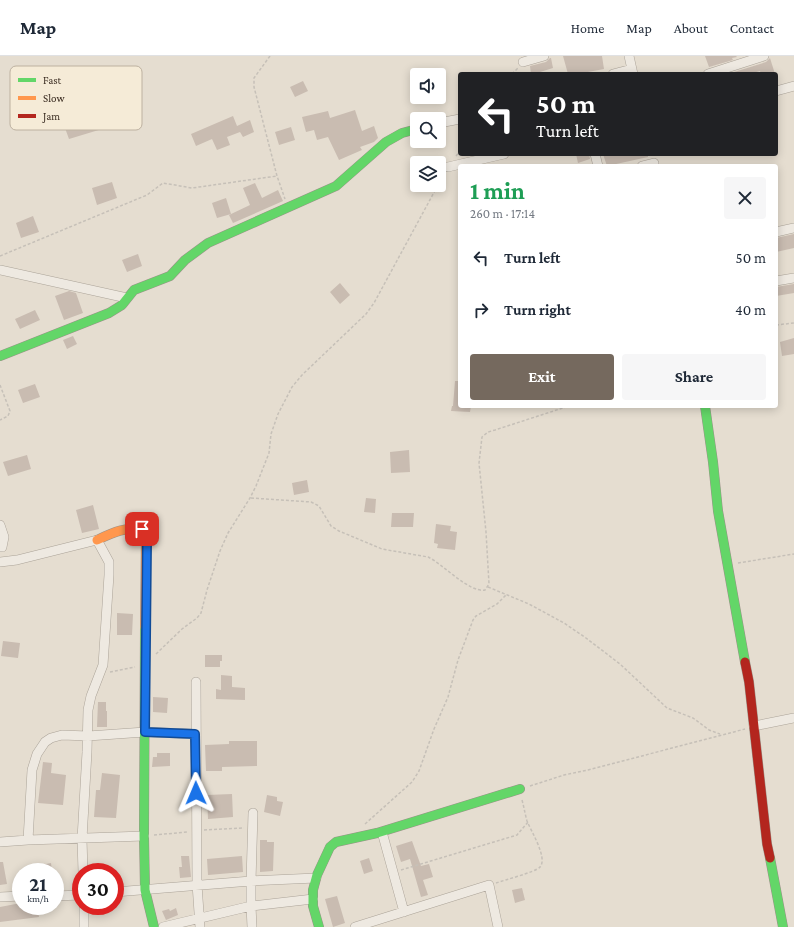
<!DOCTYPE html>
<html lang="en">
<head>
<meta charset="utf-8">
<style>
  :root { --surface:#fff; --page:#f6f6f7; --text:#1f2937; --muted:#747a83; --line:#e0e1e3; --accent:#75695e }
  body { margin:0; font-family:"Crimson Pro",serif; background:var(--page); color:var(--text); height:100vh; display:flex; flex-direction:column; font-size:15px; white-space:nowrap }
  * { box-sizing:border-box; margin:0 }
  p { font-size:13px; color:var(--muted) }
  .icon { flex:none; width:22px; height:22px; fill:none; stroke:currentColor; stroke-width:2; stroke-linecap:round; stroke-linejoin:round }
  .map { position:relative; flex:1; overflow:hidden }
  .drawer { position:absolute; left:458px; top:108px; width:320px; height:244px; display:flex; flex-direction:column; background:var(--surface); border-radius:4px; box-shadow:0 2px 10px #0003 }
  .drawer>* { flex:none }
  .hud { position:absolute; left:458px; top:16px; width:320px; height:84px; border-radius:4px; box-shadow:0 2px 10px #0003; background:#202124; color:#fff; overflow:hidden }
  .controls { position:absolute; left:410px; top:12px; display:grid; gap:8px }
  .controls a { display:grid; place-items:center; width:36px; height:36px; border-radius:4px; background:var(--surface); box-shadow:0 2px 10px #0003; font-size:20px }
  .speed { position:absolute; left:12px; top:807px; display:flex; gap:8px; font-size:20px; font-weight:700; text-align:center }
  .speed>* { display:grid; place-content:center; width:52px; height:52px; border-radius:50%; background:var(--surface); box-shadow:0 2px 10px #0003; line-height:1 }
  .speed small { font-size:10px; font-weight:400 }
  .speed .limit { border:6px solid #d22; background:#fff; color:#111 }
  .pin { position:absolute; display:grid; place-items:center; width:34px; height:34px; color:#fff; margin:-17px; border-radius:8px; box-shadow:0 2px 6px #0006 }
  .me { position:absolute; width:44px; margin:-22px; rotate:359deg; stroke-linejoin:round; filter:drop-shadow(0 0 3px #0008) }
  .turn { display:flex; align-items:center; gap:14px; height:84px; padding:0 12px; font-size:18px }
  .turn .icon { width:52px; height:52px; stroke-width:2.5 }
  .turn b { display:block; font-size:28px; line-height:34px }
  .round { display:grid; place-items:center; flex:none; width:42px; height:42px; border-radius:4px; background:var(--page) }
  .overview { display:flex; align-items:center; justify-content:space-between; height:68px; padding:0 12px }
  h1 { font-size:24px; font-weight:700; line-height:30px; color:#1e9e55 }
  .button { display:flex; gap:8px; margin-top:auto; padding:8px 12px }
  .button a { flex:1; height:46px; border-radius:4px; background:var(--accent); color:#fff; font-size:16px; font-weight:700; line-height:46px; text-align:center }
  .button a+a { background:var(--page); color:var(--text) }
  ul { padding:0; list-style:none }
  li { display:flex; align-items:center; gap:12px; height:52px; padding:0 12px }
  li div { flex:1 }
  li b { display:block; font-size:15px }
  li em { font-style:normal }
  header { display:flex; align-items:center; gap:24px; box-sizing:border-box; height:56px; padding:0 20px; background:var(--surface); border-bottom:1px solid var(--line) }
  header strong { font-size:19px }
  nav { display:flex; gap:22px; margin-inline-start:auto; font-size:14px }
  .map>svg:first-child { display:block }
</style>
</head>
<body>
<header>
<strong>Map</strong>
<nav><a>Home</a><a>Map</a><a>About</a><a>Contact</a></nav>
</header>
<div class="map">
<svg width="794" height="871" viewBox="0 0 794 871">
  <rect width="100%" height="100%" fill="#e5ddd0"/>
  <path fill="#c9bcb1" d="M 563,0 L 602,0 L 604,13 L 577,18 L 568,18 Z
    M 705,0 L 736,0 L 737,1 L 732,2 L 733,4 L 709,11 Z
    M 550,2 L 551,2 L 553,12 L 540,16 L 540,18 L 531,18 L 530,10 L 546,6 Z
    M 770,2 L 775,18 L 761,18 L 760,15 L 749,18 L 728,18 L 766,6 Z
    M 303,25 L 308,35 L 295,41 L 290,31 Z
    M 355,54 L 362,75 L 374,70 L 378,82 L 374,86 L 360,91 L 362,94 L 339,104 L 328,81 L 317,84 L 314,74 L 306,76 L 302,61 L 328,55 L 330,62 Z
    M 233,60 L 237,70 L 250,64 L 254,76 L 243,81 L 240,76 L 227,81 L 230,89 L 217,94 L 212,83 L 196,90 L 191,78 Z
    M 98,61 L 102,73 L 69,83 L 65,72 Z
    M 291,71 L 295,84 L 279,89 L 275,76 Z
    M 576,98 L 589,98 L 590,103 L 578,107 Z
    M 603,98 L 648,98 L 648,101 L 607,110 Z
    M 112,126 L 117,142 L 97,149 L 92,132 Z
    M 255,127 L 262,142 L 278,134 L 283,145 L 233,167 L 229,159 L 250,149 L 243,132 Z
    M 226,142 L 231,158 L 217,162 L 212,147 Z
    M 33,160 L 39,176 L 21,182 L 16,167 Z
    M 794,178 L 794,192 L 776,196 L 776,182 Z
    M 138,198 L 142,210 L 127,216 L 122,204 Z
    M 340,227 L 350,239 L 340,248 L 330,236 Z
    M 794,228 L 794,237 L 776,240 L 776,231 Z
    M 69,235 L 76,237 L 83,257 L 64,264 L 55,240 Z
    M 35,254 L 40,264 L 20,273 L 15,263 Z
    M 73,280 L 77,288 L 67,293 L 63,284 Z
    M 794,282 L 794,298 L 782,300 L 780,286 Z
    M 455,325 L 460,325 L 460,350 L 471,350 L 470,356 L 451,355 L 452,350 L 453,350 Z
    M 35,328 L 40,341 L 23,347 L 18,334 Z
    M 409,394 L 410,416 L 391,417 L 390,396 Z
    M 27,399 L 31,413 L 8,420 L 3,406 Z
    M 307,424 L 309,436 L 294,439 L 292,427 Z
    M 366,442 L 376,443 L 375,457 L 364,456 Z
    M 93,449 L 99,473 L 82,477 L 76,454 Z
    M 392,457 L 414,457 L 413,471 L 391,471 Z
    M 436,468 L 451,470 L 450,475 L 457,476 L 455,494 L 437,492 L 438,488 L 434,487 Z
    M 117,557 L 133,558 L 132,579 L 117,579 Z
    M 3,585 L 20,587 L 18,602 L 1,600 Z
    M 205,599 L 222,599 L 222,605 L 220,605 L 220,611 L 205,611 Z
    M 221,619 L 232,620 L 232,631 L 245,632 L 245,644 L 216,643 L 216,633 L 221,634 Z
    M 153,641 L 168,642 L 167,657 L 153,656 Z
    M 98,646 L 106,646 L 106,655 L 107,655 L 107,671 L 97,671 Z
    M 229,685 L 257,685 L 257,710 L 222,711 L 222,715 L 206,715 L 205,689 L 229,688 Z
    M 157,697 L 170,697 L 170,710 L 152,711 L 153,701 L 157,701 Z
    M 43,706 L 52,707 L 51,717 L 66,719 L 63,749 L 38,747 Z
    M 102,717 L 120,719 L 116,762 L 94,761 L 96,734 L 100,734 Z
    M 232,738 L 233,761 L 208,763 L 207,739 Z
    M 267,739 L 277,741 L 277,745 L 283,746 L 280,760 L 264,756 Z
    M 260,784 L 267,784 L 267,786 L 274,786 L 273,815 L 260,816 Z
    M 412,785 L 421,810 L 429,808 L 433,821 L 423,824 L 428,839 L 421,841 L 410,803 L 401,806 L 396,790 Z
    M 181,800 L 189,800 L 191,821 L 180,822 L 179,811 L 182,811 Z
    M 242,800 L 243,816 L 208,819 L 207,803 Z
    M 369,802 L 373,815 L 364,818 L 360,805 Z
    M 0,806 L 3,806 L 7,828 L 0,829 Z
    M 51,807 L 52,816 L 22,816 L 22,813 Z
    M 522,832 L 525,844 L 515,847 L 512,834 Z
    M 337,840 L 345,867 L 333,871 L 325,843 Z
    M 21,847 L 21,850 L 37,850 L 39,861 L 0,866 L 0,851 Z
    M 176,852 L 178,859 L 166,864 L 162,855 L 169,853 L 170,855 Z"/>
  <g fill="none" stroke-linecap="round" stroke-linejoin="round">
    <g stroke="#aba398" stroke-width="10">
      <path id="street" d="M 629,0 L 633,18
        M 523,6 L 544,0
        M 613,18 L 632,13
        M 708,18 L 764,0
        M 776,35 L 794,30
        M 439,67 L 460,63
        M 595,98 L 598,110
        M 642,110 L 654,107
        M 448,111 L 504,98
        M 776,176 L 794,172
        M 0,214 L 127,242
        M 776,225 L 794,222
        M 0,469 L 4,481 L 2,491 L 0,491
        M 0,506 L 17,504 L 97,484 L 109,506 L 109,519 L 103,609 L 91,640 L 88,654 L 87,696 L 82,783 L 83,816
        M 196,626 L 197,828 L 200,871
        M 754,670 L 794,662
        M 382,776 L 404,856
        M 28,784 L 32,714 L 37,698 L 45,686 L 51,682 L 62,679 L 88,680 L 145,676 L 195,678
        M 0,786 L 28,784 L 144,780
        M 115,836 L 251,825 L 253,757
        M 55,840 L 81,839
        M 0,841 L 21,840
        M 313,843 L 251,850 L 251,825 L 316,822
        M 84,850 L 84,871
        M 163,871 L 251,850 L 252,871
        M 355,871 L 489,829 L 498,871"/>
    </g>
    <g stroke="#9a9288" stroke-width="10">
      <path id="fast" d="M 0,300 L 109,257 L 122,249 L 134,234 L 170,220 L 185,204 L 208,187 L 336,130 L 386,86 L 402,77 L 417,73
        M 705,350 L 713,406 L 718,455 L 745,606
        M 145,571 L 144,780 L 145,834 L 154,871
        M 770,802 L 783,871
        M 319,871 L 313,850 L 313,834 L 317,819 L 330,791 L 336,786 L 377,777 L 520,733"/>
    </g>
    <g stroke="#9a9288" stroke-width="10">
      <path id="slow" d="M 97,484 C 112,477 126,470 143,474 L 146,479 L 145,571"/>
    </g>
    <g stroke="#9a9288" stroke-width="10">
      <path id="jam" d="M 745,606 L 749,626 L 767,788 L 770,802"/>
    </g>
    <path stroke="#c6c0b8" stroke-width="1.5" stroke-dasharray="3 2" stroke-linecap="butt" d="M 270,0 L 254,22 L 254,31 L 277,120 L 285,143
      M 512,18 L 518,12
      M 456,100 L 460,95
      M 439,127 L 444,118
      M 0,200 L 147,139 L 163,127 L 192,132 L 277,120
      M 776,269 L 794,267
      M 0,329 L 10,355 L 8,360 L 0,364
      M 251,442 L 311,446 L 319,450 L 331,470 L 339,475 L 382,493 L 428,501 C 443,508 469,537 485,534 L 489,528 L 486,476 L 479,407 L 482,381 L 488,376 L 495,374 L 569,350
      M 738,507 L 794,498
      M 488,531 L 529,548 L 564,567 L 586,582 L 620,608 L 667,652 L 693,662 L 709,674 L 720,678
      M 156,598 L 182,573 L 197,562 L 201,557 L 207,534 L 220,495 L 228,477 L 250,442 L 256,430 L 269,397 L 271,378 L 278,358 L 292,331 L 302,319 L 366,258 L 374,247 L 438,129
      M 110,616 L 135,611
      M 530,730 L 564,719 L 588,714 L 745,673
      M 365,768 L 412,726 L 419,715 L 434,673 L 448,641 L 458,604 L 473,564 L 476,560 L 497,548 L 506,539
      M 204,774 L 244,772
      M 154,779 L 188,776
      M 401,814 L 517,779 L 528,766
      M 496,827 C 504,824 536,816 540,811 C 548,802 531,775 527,765 C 525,758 524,751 522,744"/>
    <use href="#street" stroke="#eee9e1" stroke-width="9"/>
    <use href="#fast" stroke="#63d668" stroke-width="9"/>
    <use href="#slow" stroke="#ff974d" stroke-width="9"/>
    <use href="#jam" stroke="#b3261e" stroke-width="9"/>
  </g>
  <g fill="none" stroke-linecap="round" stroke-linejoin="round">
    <g stroke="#114b97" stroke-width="10">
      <path id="route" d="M 142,473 L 146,477 L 147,484 L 145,676 L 195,678 L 196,737"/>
    </g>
    <use href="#route" stroke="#1a73e8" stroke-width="7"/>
  </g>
  <rect x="10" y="10" width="132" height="64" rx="6" fill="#f5ebd7" stroke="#bdb1a0" stroke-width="1"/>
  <rect x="18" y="22" width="18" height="4" fill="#63d668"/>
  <rect x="18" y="40" width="18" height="4" fill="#ff974d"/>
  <rect x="18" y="58" width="18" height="4" fill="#b3261e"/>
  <g font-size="11" fill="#392b20">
    <text x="43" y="28">Fast</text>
    <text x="43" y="46">Slow</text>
    <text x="43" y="64">Jam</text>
  </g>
</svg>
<div class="controls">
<a><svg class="icon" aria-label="sound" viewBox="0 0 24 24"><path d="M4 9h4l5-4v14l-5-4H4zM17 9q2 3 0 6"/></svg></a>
<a><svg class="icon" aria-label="search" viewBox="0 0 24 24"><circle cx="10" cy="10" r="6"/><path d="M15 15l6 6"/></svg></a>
<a><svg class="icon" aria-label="layers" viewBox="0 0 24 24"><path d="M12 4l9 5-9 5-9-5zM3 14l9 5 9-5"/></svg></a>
</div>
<div class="speed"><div>21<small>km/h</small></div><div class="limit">30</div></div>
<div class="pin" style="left:142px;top:473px;background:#d93025"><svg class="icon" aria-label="arrive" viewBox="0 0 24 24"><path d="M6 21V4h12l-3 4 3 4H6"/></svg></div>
<svg class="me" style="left:196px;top:737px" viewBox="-20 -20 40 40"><path d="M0-17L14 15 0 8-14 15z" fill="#1a73e8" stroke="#fff" stroke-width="4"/></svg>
<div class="hud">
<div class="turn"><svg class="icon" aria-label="left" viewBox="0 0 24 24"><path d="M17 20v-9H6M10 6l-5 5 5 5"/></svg><div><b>50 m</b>Turn left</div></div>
</div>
<section class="drawer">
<div class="overview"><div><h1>1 min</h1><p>260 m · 17:14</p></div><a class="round"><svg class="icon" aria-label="close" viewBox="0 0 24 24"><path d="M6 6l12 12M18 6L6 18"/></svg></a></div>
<ul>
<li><svg class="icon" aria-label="left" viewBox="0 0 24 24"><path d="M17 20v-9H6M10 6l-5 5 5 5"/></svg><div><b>Turn left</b></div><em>50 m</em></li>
<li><svg class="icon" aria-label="right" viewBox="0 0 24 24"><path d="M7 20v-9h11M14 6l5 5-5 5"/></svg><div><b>Turn right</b></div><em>40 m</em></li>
</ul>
<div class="button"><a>Exit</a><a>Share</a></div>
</section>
</div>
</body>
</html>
